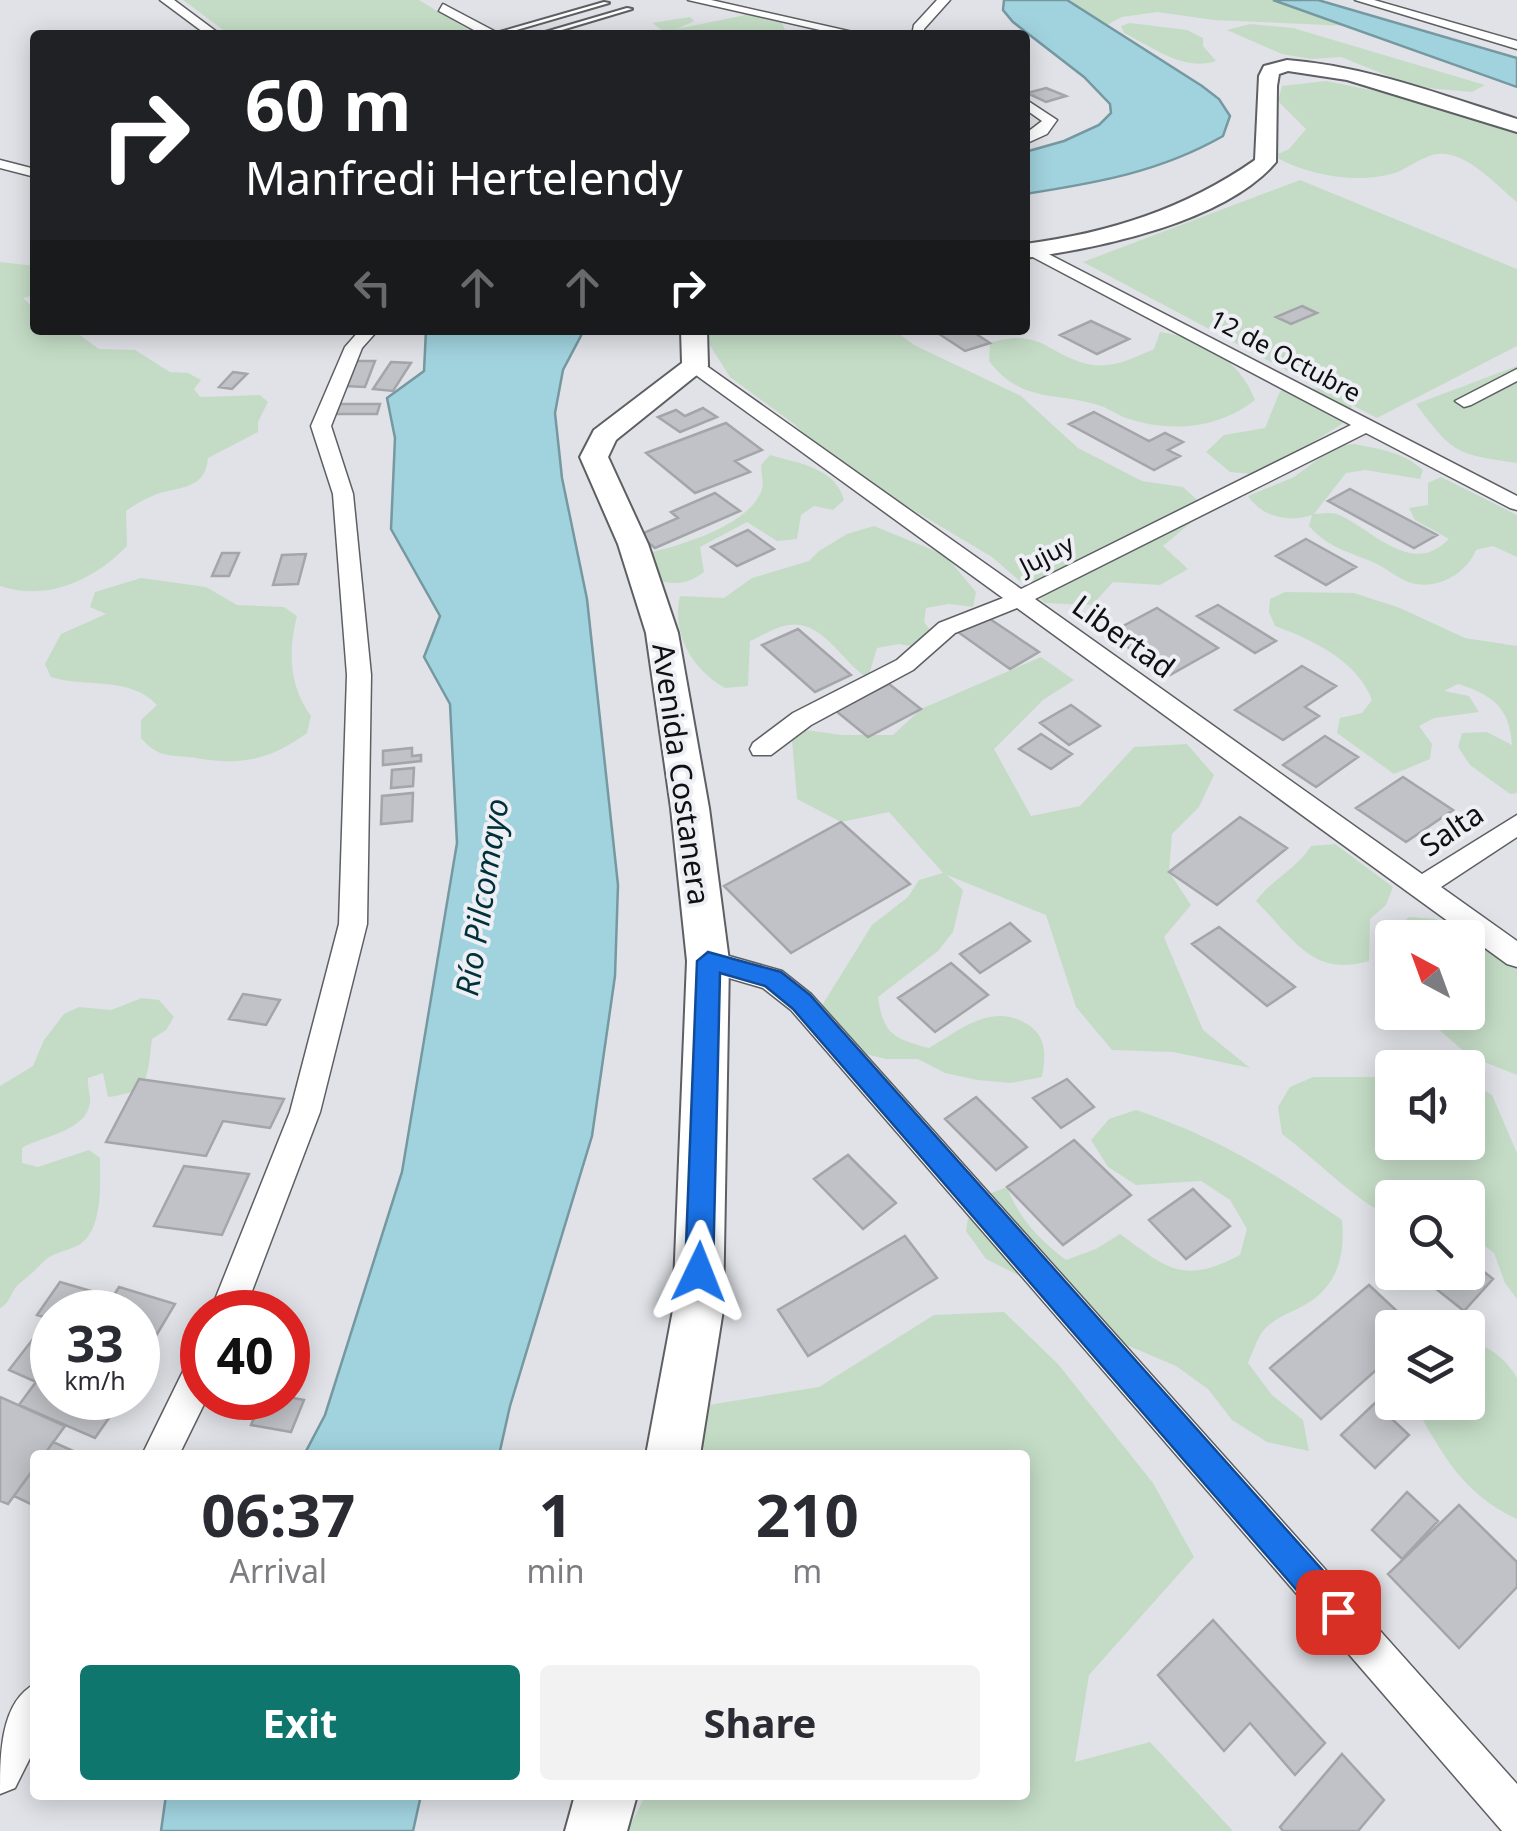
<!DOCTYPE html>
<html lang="en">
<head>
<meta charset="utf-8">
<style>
  :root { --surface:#fff; --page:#f2f2f3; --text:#2b2b33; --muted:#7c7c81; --accent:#0f766e }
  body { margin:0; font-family:"Noto Sans",sans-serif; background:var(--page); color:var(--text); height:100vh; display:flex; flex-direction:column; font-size:38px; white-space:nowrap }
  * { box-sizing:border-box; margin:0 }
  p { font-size:32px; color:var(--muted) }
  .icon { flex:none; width:55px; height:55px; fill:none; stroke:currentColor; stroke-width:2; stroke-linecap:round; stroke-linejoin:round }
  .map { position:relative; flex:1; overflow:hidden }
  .side { position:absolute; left:30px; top:1450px; width:1000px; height:350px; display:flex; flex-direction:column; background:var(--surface); border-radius:10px; box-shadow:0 5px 25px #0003 }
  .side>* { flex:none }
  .hud { position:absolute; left:30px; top:30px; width:1000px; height:305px; border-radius:10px; box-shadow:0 5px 25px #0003; background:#202124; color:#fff; overflow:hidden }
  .needle { width:65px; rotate:319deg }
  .fabs { position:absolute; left:1375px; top:920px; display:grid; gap:20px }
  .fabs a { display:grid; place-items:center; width:110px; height:110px; border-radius:10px; background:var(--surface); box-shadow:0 5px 25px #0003; font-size:50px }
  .speed { position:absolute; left:30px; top:1290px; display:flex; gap:20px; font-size:50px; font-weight:700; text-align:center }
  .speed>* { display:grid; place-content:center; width:130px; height:130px; border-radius:50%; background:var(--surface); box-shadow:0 5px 25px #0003; line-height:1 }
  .speed small { font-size:25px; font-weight:400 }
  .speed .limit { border:15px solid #d22; background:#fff; color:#111 }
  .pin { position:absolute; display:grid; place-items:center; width:85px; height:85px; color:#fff; margin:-42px; border-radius:20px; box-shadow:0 5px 15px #0006 }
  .me { position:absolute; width:110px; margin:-55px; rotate:2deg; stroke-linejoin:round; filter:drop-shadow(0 0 8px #0008) }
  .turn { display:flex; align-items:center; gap:35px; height:210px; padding:0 50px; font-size:45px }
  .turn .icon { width:130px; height:130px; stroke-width:2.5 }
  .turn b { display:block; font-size:70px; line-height:85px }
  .lanes { display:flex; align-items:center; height:95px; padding:0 50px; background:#0003; justify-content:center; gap:50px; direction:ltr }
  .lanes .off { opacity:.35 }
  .eta { display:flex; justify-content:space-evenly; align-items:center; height:170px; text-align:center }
  .eta b { font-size:60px; font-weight:700; line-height:70px }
  .primary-button { display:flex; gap:20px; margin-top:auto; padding:20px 50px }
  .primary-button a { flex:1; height:115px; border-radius:10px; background:var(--accent); color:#fff; font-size:40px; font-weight:700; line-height:115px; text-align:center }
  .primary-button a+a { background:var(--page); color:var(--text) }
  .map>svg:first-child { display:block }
</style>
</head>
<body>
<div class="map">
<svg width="1517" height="1831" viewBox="0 0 1517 1831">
  <rect width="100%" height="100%" fill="#e0e2e7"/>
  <path fill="#c4dcc6" d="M 183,0 L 419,0 L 470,31 L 454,35 L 230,35 Z
    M 1067,0 L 1273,0 L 1349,26 L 1214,20 L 1157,12 L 1122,17 L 1105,26 Z
    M 755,13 L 779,15 L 787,35 L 636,35 L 662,30 L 652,23 L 690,17 L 694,21 L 677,29 Z
    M 1130,23 L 1187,30 L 1203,38 L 1203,46 L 1216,61 C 1183,72 1153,47 1124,33 L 1121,26 Z
    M 1250,24 L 1293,28 L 1485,85 L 1472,92 L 1416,87 L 1341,57 L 1311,59 L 1282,54 L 1227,30 Z
    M 1326,81 L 1410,98 L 1517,133 L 1517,202 C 1496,185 1473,158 1446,154 C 1428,151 1411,167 1395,173 C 1358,184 1313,176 1279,159 L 1278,154 L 1289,149 L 1306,129 L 1278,101 L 1282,86 Z
    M 1300,180 L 1517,269 L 1517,346 L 1377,418 L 1352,405 L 1348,420 L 1307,446 L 1297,464 L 1272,476 L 1230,472 L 1206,452 L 1224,435 L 1265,428 L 1280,391 L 1320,388 L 1083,262 Z
    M 0,262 L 35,266 L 35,295 L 23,298 L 35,309 L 35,330 L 73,330 L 99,349 L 135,350 L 170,372 L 188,373 L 201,380 L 194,389 L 200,397 L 260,395 L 268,402 L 258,422 L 258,432 L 208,458 C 206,489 179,487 157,494 C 146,498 136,504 126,511 L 127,546 C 94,580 47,602 0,586 Z
    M 700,330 L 894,330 L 914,345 L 1021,396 L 1078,448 L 1142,481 L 1183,487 L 1207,509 L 1163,546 L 1188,569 L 1160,585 L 1113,582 L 1092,605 L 1045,603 L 992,557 L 836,464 L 794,424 L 730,377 Z
    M 1160,332 C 1202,338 1239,359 1255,400 C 1220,428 1173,433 1129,419 C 1119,416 1110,409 1101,406 C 1055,391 1022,404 989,361 L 990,343 C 1043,326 1049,358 1093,365 C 1114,368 1136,357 1154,349 Z
    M 1517,366 L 1517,463 C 1456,454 1453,454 1416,404 Z
    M 1354,444 C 1380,449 1403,452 1423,470 L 1420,479 L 1365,470 L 1346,473 L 1314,514 C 1321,514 1330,512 1337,514 C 1373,529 1411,578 1449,539 L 1415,520 L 1409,508 L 1428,505 L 1428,483 L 1441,477 L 1517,515 L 1517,557 L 1493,546 L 1476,550 C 1466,574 1438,590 1411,583 C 1400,580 1388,569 1377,564 C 1351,552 1329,549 1309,526 L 1312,515 C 1289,523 1262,517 1248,496 L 1294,477 L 1336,446 Z
    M 770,455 C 798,463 836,468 844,500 L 833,510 L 814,506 L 801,515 L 797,539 L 777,541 L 747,522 L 700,547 L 704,572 C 686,586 671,585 650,578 L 643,554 C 677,547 750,526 762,489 C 764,482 761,472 761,465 Z
    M 874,526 L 945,555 L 976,592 L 973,607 L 949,604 L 926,608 L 924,622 L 934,635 L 923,648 L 899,644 L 877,648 L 868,678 C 843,664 823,619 788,625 C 776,627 762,636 750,641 L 748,686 L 725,688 C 693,670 671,634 680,596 L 724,598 L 752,578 L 809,561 L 819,551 L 847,534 Z
    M 141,578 L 206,587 L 237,605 L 284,607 L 297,616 C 288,651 289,686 311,716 L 307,733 C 270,760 240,766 196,758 C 171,754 160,760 141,738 L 141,720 L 157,705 C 130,676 87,688 51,677 L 45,664 L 61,634 L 106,614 L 90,607 L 95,592 Z
    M 1285,592 L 1354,593 L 1400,608 L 1465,638 L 1517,646 L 1517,793 L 1510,794 L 1470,765 L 1458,747 L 1462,733 L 1487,732 L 1512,745 C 1510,707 1491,694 1458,684 L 1444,691 L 1469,696 L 1479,712 L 1434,718 L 1419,726 L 1432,744 L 1430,759 L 1394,774 L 1337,733 L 1340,718 L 1362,713 L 1372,700 C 1357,660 1312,640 1275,626 L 1269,612 L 1270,599 Z
    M 1041,657 L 1074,680 L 1043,700 L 994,749 L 1031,816 L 1080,806 L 1134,747 L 1187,744 L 1214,775 L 1199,807 L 1172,834 L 1169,872 L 1191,905 L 1164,937 L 1203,1030 L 1250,1068 L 1173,1052 L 1112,1050 L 1076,1007 L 1046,915 L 947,875 L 963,890 L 953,932 L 938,951 L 878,997 C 883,1034 894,1039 929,1048 C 962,1029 993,1001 1030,1026 C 1048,1039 1045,1059 1042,1077 L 1011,1083 L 977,1080 L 945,1073 L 918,1059 L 886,1059 L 854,1051 L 821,1007 L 872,925 L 908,897 L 919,880 L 943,873 L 889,812 L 841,822 L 797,799 L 791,728 L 842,735 L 893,735 L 921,709 Z
    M 1335,844 L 1393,887 L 1386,905 L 1370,919 L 1369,961 C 1312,978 1293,938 1256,901 C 1272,879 1296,870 1311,846 Z
    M 1409,917 L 1436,919 L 1517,966 L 1517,1075 L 1469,1056 L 1420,1013 L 1468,1012 L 1468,938 L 1392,938 L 1392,975 C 1381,951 1389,933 1409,917 Z
    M 142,998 L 159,1000 L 174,1017 L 166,1030 L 152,1039 C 147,1075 152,1092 108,1097 L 103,1073 L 88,1078 C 87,1086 91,1096 90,1103 C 86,1132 41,1136 22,1148 L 22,1163 L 38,1167 L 89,1150 L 100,1158 C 100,1183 104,1232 77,1246 C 64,1252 53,1252 42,1263 C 34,1272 27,1277 19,1284 C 10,1292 11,1303 0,1308 L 0,1086 L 33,1066 L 44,1040 L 64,1014 L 79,1007 L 111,1010 Z
    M 1313,1077 L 1375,1077 L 1392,1081 L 1392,1142 L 1468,1142 L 1468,1080 L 1492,1095 L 1517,1153 L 1517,1299 L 1505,1283 L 1494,1253 L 1468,1233 L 1468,1198 L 1392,1198 L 1392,1218 C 1352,1198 1319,1162 1282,1134 L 1278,1107 L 1290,1087 Z
    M 1136,1110 C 1221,1139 1269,1170 1342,1220 C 1345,1250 1340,1279 1314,1299 C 1297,1312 1274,1315 1261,1334 C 1256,1342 1252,1354 1248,1363 L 1272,1395 L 1303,1420 L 1309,1451 L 1267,1442 L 1232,1420 L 1208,1389 L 1176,1366 L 1070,1321 L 1050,1291 L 986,1259 L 966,1231 L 971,1201 L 1007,1187 C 1020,1220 1038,1238 1066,1260 L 1096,1249 L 1120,1234 C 1168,1269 1183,1285 1240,1255 L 1247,1229 L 1230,1200 L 1201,1181 L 1136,1185 L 1108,1167 L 1091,1140 L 1109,1119 Z
    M 1004,1312 L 1058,1364 L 1153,1483 L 1194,1557 L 1089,1675 L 1075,1762 L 1150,1742 L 1233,1831 L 627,1831 L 646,1795 L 1025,1795 L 1025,1455 L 667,1455 L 678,1410 L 819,1387 L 934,1315 Z
    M 1468,1342 C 1486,1342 1509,1362 1517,1378 L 1517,1519 C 1461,1493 1443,1454 1413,1403 L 1468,1402 Z"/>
  <path fill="#a1d3de" stroke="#7598a1" stroke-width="2.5" d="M 1004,0 L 1067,0 L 1202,86 L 1219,99 L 1230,116 L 1223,136 C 1160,172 1096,183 1025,194 L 1025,152 L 1064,141 L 1099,125 L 1111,113 L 1110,104 L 1084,77 L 1013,22 L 1003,10 Z
    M 1273,0 L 1318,0 L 1517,58 L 1517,87 Z
    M 426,330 L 584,330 L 563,370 L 555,413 L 562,478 L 587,599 L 618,885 L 615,976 L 592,1136 L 510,1406 L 499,1455 L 304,1455 L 325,1415 L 402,1172 L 457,843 L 450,704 L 424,657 L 440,616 L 391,529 L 395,438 L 387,398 L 424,371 Z
    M 166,1795 L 421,1795 L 413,1831 L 161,1831 Z"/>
  <path fill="#c0c2c7" stroke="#a3a5a9" stroke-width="2.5" d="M 1046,88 L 1066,96 L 1046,102 L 1027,93 Z
    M 1302,306 L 1317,313 L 1291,324 L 1276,317 Z
    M 1091,321 L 1129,339 L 1097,354 L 1060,335 Z
    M 933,330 L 970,330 L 990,343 L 965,351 Z
    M 355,361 L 375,361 L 365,387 L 345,386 Z
    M 391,362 L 411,363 L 393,391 L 373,389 Z
    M 233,372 L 247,374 L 232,389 L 219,387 Z
    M 339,404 L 380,404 L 377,414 L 335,414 Z
    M 703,408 L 717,417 L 680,432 L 658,417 L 676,410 L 685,416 Z
    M 1094,412 L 1149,441 L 1165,433 L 1183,442 L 1168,450 L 1180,456 L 1154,470 L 1069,424 Z
    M 726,423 L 762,450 L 735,461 L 750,472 L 695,493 L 646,453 Z
    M 1350,489 L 1437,535 L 1414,548 L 1328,501 Z
    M 715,493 L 740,511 L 655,548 L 639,535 L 678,518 L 671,512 Z
    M 748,530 L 774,549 L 737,566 L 711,547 Z
    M 1306,539 L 1356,567 L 1326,585 L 1276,556 Z
    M 222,553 L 239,553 L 229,576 L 212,576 Z
    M 306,554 L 298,584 L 273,585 L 282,555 Z
    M 1218,605 L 1276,641 L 1255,653 L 1197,616 Z
    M 1157,608 L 1218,648 L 1170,675 L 1108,634 Z
    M 987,617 L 1039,652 L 1010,669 L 958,632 Z
    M 798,629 L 851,675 L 815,692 L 762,645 Z
    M 1302,666 L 1336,686 L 1305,707 L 1319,716 L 1283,740 L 1235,710 Z
    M 889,684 L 921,709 L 868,737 L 836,711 Z
    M 1071,705 L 1100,726 L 1069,745 L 1040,723 Z
    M 1041,734 L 1072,754 L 1051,769 L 1019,749 Z
    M 1325,736 L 1358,757 L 1316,787 L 1283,765 Z
    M 412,748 L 412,756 L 421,755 L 421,761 L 383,765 L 383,751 Z
    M 414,768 L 413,786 L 391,788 L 392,770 Z
    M 1403,777 L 1453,810 L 1406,842 L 1356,808 Z
    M 413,793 L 412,821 L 381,824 L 382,796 Z
    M 1240,817 L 1287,848 L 1217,905 L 1169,872 Z
    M 841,822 L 910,884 L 791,953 L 724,886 Z
    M 1010,923 L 1030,941 L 980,973 L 960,954 Z
    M 1219,927 L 1295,987 L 1267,1006 L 1192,944 Z
    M 951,963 L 988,995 L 935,1032 L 898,998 Z
    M 243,994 L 280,1000 L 266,1025 L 229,1019 Z
    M 139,1079 L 238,1093 L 284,1099 L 270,1128 L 223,1121 L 206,1156 L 106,1142 Z
    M 1067,1079 L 1094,1107 L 1061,1128 L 1033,1098 Z
    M 976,1097 L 1027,1147 L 996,1170 L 945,1119 Z
    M 1074,1140 L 1131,1195 L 1063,1245 L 1007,1187 Z
    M 848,1155 L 896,1203 L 863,1229 L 814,1179 Z
    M 184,1166 L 249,1174 L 222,1235 L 154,1226 Z
    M 1193,1189 L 1230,1226 L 1186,1259 L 1149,1220 Z
    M 905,1236 L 937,1278 L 808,1356 L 778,1310 Z
    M 1468,1259 L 1493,1279 L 1464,1311 L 1416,1273 L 1468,1272 Z
    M 60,1282 L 112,1297 L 103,1312 L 52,1312 L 52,1319 L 37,1315 Z
    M 1369,1285 L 1415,1328 L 1392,1328 L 1392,1356 L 1321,1419 L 1270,1368 Z
    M 119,1287 L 175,1304 L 138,1366 L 138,1312 L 103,1312 Z
    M 33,1339 L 52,1347 L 52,1360 L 36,1382 L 9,1370 Z
    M 52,1360 L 52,1398 L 123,1398 L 95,1438 L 19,1405 Z
    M 0,1397 L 65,1426 L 44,1455 L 35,1455 L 35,1467 L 8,1504 L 0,1501 Z
    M 288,1397 L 304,1400 L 291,1432 L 251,1425 L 262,1398 Z
    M 1375,1403 L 1409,1435 L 1375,1468 L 1341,1435 Z
    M 53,1442 L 82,1455 L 44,1455 Z
    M 35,1467 L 35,1506 L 14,1496 Z
    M 1407,1492 L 1438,1521 L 1402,1559 L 1372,1530 Z
    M 1459,1505 L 1517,1562 L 1517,1587 L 1459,1648 L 1388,1574 Z
    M 1213,1620 L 1325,1743 L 1295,1775 L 1250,1723 L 1224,1751 L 1158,1675 Z
    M 1342,1754 L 1384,1800 L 1358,1831 L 1283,1831 L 1280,1827 Z"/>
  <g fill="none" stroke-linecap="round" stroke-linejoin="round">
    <g stroke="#5d5f63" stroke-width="4">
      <path id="lane" d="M 604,2 L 609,3 L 499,35 L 489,35 Z
        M 627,8 L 632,9 L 545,35 L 535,35 Z"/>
    </g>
    <g stroke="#5d5f63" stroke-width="3">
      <path id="street" d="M 160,0 L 174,0 L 221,35 L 207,35 Z
        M 688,0 L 711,0 L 866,35 L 842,35 Z
        M 937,0 L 950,0 L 924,29 L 924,35 L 912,35 L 914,25 Z
        M 1355,0 L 1374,0 L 1517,41 L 1517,49 Z
        M 443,4 L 496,32 L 498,35 L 483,35 L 439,11 Z
        M 1025,99 L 1057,120 L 1047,134 L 1025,144 L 1025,134 L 1042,121 L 1025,109 Z
        M 0,160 L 35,169 L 35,177 L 0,168 Z
        M 1031,245 L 1517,496 L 1517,510 L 1510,508 L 1366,433 L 1035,599 L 1422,874 L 1517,815 L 1517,837 L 1441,887 L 1517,941 L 1517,967 L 1507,964 L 1017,608 L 955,633 L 913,670 L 811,725 L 771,755 L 753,755 L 750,749 L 753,743 L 793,713 L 897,660 L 939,623 L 1003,598 L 689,370 L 689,362 L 701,362 L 1021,589 L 1351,425 L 1025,253 L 1025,247 Z
        M 360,330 L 378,330 L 362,348 L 331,426 L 353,494 L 371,675 L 367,924 L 320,1112 L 244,1312 L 210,1312 L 290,1112 L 339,924 L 347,675 L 333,494 L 311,426 L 345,347 Z
        M 1517,369 L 1517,381 L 1471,405 L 1464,407 L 1455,401 Z
        M 708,950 L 782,971 L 811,994 L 1517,1784 L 1517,1831 L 1502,1831 L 791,1010 L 763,988 L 698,969 L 694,961 L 698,953 Z
        M 202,1352 L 202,1398 L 207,1398 L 179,1455 L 142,1455 L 190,1357 Z
        M 35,1684 L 35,1748 L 15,1788 L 0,1794 C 0,1756 0,1702 35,1684 Z"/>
    </g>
    <g stroke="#5d5f63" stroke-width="4">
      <path id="secondary" d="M 1287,60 C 1366,66 1442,95 1517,119 L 1517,132 L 1347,80 L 1288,71 L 1279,74 L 1277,86 L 1276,162 C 1225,222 1099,248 1025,258 L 1025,244 C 1109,233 1185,209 1255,160 L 1259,76 L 1264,66 Z
        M 681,330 L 707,330 L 708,366 L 616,440 L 608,457 L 648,544 L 678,633 L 709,808 L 729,961 L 723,1310 L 700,1455 L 646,1455 L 673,1310 L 687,961 L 671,808 L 646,633 L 618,544 L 580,457 L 594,430 L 682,363 Z
        M 575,1795 L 637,1795 L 627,1831 L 565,1831 Z"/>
    </g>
    <use href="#lane" fill="#fff" fill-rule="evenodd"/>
    <use href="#street" fill="#fff" fill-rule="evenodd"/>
    <use href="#secondary" fill="#fff" fill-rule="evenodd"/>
  </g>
  <path fill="#1a73e8" stroke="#114b97" stroke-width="2.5" d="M 708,952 L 781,972 L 810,995 L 1350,1601 L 1354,1612 L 1350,1624 L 1338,1629 L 1326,1624 L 793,1009 L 765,986 L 720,973 L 713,1272 L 709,1281 L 699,1284 L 689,1281 L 685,1272 L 697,961 Z"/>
  <g text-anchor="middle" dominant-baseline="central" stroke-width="8" stroke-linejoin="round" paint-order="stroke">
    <g font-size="25" fill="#0f1012" stroke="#edeff4">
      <text transform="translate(1286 355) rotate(28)">12 de Octubre</text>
      <text transform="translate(1046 554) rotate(-27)">Jujuy</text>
    </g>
    <g font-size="30" fill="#0f1012" stroke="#edeff4">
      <text transform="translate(1124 636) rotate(36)">Libertad</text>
      <text transform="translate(682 774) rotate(82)">Avenida Costanera</text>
      <text transform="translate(1451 829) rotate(-34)">Salta</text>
    </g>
    <g font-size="32" font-style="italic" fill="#00313a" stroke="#edeff4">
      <text transform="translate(481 897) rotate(-81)">Río Pilcomayo</text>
    </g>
  </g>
</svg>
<div class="fabs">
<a><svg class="needle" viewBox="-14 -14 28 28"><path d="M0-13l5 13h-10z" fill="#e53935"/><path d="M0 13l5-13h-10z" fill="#7c7c81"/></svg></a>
<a><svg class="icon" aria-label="sound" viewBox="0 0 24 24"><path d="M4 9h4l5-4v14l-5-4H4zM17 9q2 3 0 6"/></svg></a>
<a><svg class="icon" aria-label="search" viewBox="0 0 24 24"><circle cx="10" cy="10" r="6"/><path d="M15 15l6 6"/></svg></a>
<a><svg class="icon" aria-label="layers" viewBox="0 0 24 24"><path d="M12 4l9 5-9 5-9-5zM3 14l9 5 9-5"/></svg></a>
</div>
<div class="speed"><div>33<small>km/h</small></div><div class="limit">40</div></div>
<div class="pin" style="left:1338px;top:1612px;background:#d93025"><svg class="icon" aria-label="arrive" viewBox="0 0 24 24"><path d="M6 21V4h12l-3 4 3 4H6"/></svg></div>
<svg class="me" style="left:699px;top:1272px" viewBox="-20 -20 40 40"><path d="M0-17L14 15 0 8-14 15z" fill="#1a73e8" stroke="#fff" stroke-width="4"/></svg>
<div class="hud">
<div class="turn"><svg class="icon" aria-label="right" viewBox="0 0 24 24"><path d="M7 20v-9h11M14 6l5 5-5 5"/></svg><div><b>60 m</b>Manfredi Hertelendy</div></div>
<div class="lanes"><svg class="icon off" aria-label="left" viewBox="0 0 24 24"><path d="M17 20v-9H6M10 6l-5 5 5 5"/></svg><svg class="icon off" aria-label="ahead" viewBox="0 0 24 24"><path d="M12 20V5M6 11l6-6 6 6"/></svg><svg class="icon off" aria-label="ahead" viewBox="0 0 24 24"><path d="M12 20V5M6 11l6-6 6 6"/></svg><svg class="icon" aria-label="right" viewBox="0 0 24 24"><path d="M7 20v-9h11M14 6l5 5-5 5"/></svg></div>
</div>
<section class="side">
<div class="eta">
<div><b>06:37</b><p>Arrival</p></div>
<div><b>1</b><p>min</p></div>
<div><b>210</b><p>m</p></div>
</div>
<div class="primary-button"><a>Exit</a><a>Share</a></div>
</section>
</div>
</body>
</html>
